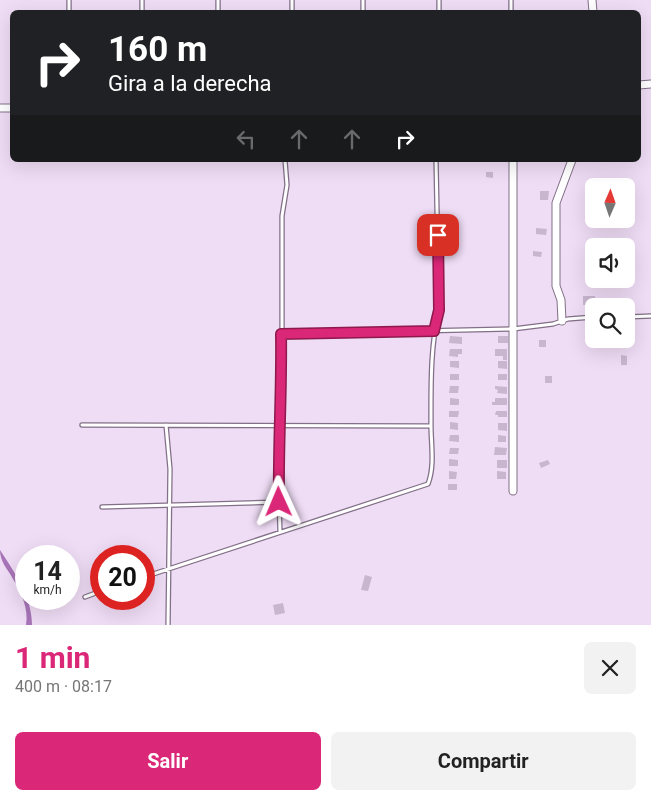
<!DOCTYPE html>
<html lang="es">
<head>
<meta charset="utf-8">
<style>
  :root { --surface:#fff; --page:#f2f2f2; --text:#222; --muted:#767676; --accent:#db2777 }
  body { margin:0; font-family:Roboto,sans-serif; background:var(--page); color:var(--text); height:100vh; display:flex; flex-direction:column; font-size:19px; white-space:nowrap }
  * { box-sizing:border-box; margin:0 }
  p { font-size:16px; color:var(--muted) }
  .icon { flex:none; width:28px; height:28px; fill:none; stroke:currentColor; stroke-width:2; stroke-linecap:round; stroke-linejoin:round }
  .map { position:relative; height:625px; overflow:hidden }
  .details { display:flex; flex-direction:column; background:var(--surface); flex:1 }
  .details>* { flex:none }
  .guide { position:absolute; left:10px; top:10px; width:631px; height:152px; border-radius:8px; box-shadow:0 5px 20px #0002; background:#202124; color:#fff; overflow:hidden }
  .needle { width:32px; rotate:2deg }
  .tools { position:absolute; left:585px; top:178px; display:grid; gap:10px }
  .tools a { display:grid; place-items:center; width:50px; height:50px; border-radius:8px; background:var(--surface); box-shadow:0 5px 20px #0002; font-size:25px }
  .speed { position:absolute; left:15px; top:545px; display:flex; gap:10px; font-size:25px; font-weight:700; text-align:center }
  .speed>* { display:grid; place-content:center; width:65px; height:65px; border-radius:50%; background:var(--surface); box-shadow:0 5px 20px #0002; line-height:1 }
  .speed small { font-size:12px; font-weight:400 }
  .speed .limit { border:8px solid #d22; background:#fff; color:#111 }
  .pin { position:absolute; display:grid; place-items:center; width:42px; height:42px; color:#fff; margin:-21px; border-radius:10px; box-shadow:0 2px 8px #0006 }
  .me { position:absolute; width:55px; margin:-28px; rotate:359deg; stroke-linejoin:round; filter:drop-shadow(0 0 4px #0008) }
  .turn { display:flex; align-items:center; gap:18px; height:105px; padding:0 15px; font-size:22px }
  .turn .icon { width:65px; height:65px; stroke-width:2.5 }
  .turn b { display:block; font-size:35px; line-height:42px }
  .lanes { display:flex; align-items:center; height:48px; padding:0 15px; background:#0003; justify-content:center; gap:25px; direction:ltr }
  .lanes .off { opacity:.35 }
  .round { display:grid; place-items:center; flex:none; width:52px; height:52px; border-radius:8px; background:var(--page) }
  .head { display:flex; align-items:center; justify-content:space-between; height:85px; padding:0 15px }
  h1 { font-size:30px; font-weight:700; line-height:38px; color:var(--accent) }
  .action { display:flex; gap:10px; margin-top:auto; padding:10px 15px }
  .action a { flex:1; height:58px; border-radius:8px; background:var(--accent); color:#fff; font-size:20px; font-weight:700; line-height:58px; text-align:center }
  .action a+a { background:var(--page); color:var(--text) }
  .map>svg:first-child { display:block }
</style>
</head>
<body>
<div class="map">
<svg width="651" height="625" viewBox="0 0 651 625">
  <rect width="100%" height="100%" fill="#efdcf5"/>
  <path fill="#a875b8" d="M 0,550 C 15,573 32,597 32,625 L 26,625 C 29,609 21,592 13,579 C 7,568 0,562 0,550 Z"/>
  <path fill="#c8b6ce" d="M 486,172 L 493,172 L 493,178 L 486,177 Z
    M 540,191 L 549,191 L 548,200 L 540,200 Z
    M 536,228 L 547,229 L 546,235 L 536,234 Z
    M 533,251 L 542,252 L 541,257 L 533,256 Z
    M 583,296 L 595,296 L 596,305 L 583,305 Z
    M 450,336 L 462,337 L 462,344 L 449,343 Z
    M 498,336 L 508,336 L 508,343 L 498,343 Z
    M 539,340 L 546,340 L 546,347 L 539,347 Z
    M 450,349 L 462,349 L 462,354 L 458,354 L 458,357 L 449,356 Z
    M 495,349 L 507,349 L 507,360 L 503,360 L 503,356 L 495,356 Z
    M 621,355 L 627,356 L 627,365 L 621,365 Z
    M 450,361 L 459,361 L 459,368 L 450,367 Z
    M 498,361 L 507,361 L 507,369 L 498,368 Z
    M 450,374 L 459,374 L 459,380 L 450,380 Z
    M 498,374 L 507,374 L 507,380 L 498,380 Z
    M 545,376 L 552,376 L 552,383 L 545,383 Z
    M 450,386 L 459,386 L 458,393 L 449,393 Z
    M 495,386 L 507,387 L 507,394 L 497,393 L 498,390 L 495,389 Z
    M 450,398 L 459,399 L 459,405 L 450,405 Z
    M 495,398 L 507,398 L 507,405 L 492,405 L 492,402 L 495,402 Z
    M 449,411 L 459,411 L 458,417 L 449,417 Z
    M 496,411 L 507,411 L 507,417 L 498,417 L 498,415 L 495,415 Z
    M 450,422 L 458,423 L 458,430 L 450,429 Z
    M 498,423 L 507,423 L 507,431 L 498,430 Z
    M 450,435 L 459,435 L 459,442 L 449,441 Z
    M 498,435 L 506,436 L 506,442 L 498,442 Z
    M 495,447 L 507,448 L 506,455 L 494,455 Z
    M 450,448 L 459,448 L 458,454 L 449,454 Z
    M 449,459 L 458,460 L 458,466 L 449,466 Z
    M 497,460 L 507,460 L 507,468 L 497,468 Z
    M 548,460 L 550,464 L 541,468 L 539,463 Z
    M 449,471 L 457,472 L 456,479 L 449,479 Z
    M 497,471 L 506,472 L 506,479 L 497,479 Z
    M 448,484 L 457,484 L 457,490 L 448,490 Z
    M 365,575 L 372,577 L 368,591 L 361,590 Z
    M 283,603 L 285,613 L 275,615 L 273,605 Z"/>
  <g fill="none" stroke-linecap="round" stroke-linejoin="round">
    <g stroke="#817086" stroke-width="5.5">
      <path id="service" d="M 69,0 L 69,12
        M 511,0 L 511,12
        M 142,12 L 142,0
        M 218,12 L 218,0
        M 292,12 L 292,0
        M 363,12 L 363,0
        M 439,12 L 439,0
        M 626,317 L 651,316
        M 281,334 L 513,329 L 553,324 L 568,319 L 594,317
        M 82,425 L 431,426
        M 166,425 L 170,469 L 168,625
        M 102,507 L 279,502
        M 280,532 L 278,460 L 282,375 L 282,216 L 287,185 L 285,160
        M 144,577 L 428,484 C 435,466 431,444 431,426 C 431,388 430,347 439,310 L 436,160
        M 85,597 L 101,591"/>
    </g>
    <g stroke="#817086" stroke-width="9">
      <path id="minor" d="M 592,0 L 593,12
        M 639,85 L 651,84
        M 0,108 L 12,108
        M 562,321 L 561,300 L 556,286 L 556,203 L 572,160
        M 513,491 L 513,160"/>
    </g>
    <use href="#service" stroke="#fff" stroke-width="3"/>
    <use href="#minor" stroke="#fff" stroke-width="7"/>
  </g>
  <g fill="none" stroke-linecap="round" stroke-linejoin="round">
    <g stroke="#8e194d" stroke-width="12">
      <path id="route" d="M 279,502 C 278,446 282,390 281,334 L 434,331 L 439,310 L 438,235"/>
    </g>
    <use href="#route" stroke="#db2777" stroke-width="9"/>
  </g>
</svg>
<div class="tools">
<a><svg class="needle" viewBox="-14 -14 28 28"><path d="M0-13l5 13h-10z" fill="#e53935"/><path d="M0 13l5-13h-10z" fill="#767676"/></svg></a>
<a><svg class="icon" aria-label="sound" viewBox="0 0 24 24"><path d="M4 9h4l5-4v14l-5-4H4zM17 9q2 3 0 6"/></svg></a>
<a><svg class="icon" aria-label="search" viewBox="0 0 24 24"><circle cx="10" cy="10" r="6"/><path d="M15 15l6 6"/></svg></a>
</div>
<div class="speed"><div>14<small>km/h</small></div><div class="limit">20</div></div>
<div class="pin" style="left:438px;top:235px;background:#d93025"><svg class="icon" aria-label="arrive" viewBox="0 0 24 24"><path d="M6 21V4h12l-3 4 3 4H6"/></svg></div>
<svg class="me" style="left:279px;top:502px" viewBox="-20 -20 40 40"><path d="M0-17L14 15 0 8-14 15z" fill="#db2777" stroke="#fff" stroke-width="4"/></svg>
<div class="guide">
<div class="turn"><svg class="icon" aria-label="right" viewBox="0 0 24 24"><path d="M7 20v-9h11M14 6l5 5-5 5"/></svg><div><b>160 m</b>Gira a la derecha</div></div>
<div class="lanes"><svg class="icon off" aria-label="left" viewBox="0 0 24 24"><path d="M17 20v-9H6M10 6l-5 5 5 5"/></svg><svg class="icon off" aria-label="ahead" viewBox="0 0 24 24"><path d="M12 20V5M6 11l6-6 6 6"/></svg><svg class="icon off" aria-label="ahead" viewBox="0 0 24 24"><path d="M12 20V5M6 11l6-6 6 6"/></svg><svg class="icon" aria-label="right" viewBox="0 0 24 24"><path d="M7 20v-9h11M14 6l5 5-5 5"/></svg></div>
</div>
</div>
<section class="details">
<div class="head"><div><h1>1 min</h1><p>400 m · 08:17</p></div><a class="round"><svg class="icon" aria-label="close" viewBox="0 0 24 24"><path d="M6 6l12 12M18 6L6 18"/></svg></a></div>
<div class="action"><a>Salir</a><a>Compartir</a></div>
</section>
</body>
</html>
